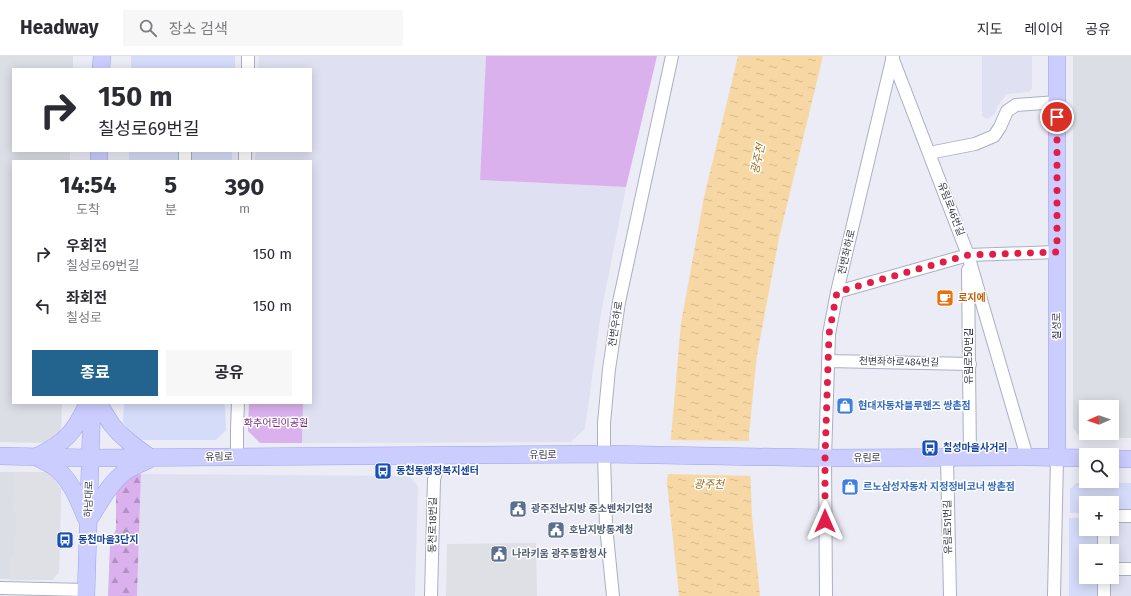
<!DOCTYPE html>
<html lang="ko">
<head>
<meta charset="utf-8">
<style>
  :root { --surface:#fff; --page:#f7f7f7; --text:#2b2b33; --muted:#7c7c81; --line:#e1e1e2; --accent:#23648f }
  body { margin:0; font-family:"Fira Sans","Noto Sans KR",sans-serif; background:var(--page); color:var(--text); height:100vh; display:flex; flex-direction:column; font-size:15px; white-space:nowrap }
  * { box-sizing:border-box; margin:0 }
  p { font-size:13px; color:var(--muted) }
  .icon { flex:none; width:22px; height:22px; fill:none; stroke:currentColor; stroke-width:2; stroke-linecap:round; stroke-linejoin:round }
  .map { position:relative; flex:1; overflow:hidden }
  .drawer { position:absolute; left:12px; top:104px; width:300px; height:244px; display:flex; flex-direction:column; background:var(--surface); border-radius:0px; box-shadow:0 2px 10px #0003 }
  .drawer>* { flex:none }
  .banner { position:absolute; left:12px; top:12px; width:300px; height:84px; border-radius:0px; box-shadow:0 2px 10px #0003; background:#fff; color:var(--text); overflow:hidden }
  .needle { width:26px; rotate:268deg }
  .controls { position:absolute; left:1079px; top:344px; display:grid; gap:8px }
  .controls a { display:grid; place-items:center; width:40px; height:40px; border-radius:0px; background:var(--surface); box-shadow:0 2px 10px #0003; font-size:20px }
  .pin { position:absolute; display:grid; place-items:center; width:34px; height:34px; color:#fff; margin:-17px; border:2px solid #fff; border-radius:50%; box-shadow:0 1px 4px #0007 }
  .me { position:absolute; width:44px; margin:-22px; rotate:0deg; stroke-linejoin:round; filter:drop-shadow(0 0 3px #0008) }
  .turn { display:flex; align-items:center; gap:14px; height:84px; padding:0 20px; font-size:18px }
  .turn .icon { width:52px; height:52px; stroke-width:2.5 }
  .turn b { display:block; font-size:28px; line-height:34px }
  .eta { display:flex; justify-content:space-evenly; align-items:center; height:68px; text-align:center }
  .eta b { font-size:24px; font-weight:700; line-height:28px }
  .action { display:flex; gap:8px; margin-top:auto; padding:8px 20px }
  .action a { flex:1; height:46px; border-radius:0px; background:var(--accent); color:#fff; font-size:16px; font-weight:700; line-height:46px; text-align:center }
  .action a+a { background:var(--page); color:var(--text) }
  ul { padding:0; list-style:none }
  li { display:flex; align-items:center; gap:12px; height:52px; padding:0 20px }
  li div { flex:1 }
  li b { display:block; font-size:15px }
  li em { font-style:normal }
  header { display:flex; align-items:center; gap:24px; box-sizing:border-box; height:56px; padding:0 20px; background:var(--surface); border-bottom:1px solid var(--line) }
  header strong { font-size:19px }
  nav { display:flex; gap:22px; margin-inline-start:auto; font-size:14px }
  .search { width:280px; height:36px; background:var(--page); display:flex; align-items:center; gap:10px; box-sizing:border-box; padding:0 14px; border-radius:0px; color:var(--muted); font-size:15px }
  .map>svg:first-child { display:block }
</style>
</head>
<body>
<header>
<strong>Headway</strong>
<div class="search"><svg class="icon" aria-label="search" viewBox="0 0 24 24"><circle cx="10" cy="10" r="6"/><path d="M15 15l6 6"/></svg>장소 검색</div>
<nav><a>지도</a><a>레이어</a><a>공유</a></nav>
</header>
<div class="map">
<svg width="1131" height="540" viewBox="0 0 1131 540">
  <defs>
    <pattern id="forest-firs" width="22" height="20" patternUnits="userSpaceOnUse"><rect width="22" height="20" fill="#dab1ed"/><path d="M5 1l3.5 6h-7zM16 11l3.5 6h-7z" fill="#b291c2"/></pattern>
    <pattern id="water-ripples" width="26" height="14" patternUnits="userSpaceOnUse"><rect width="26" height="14" fill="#f7d8a4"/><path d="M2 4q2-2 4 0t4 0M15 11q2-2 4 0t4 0" fill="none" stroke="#d4ba8f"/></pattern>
  </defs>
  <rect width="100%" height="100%" fill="#ebecf6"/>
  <path fill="#dfe1f2" d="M 259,0 L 486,0 L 480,124 L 626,131 L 601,257 L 585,373 L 571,386 L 302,387 L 303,347 L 311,347 L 311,105 L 255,105 L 256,95 L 311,95 L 311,13 L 258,13 Z
    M 982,0 L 1032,0 L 1032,33 L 1029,36 L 1007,38 L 999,48 L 994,59 L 987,63 L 982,60 Z
    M 141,418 L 409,420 L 418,430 L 415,540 L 137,540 Z
    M 1115,465 L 1131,465 L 1131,508 L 1115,508 L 1112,506 L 1112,495 L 1110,495 L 1109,473 L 1112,473 L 1112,467 Z
    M 1131,518 L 1131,540 L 1110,540 L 1110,521 L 1112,521 L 1112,519 Z"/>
  <path fill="#d5dcf9" d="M 131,0 L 235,0 L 235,13 L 131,13 Z
    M 129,95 L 179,95 L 178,105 L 129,105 Z
    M 192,95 L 232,95 L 232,105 L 192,105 Z
    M 124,347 L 223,347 L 225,349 L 226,374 L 216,384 L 136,384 L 123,366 Z
    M 1076,427 L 1131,427 L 1131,456 L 1112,457 L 1112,447 L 1086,447 L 1086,457 L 1070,457 L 1070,433 Z
    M 1069,462 L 1086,462 L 1086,473 L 1099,473 L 1099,495 L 1086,495 L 1086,521 L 1099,521 L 1099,540 L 1069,540 Z"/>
  <path fill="#dcdee6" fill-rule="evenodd" d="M 0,0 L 73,0 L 73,13 L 13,13 L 13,95 L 70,95 L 70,105 L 13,105 L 13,347 L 62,347 L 61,379 L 53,387 L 0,386 Z
    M 1073,0 L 1131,0 L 1131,382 L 1080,381 L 1073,372 ZM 1086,351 L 1112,351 L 1112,377 L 1086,377 Z
    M 0,416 L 48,416 L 61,433 L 59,516 L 52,524 L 0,523 Z"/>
  <path fill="#dab1ed" d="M 486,0 L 657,0 L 626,131 L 480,124 Z
    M 249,347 L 303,347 L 302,387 L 260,387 L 248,375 Z"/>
  <path fill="url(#forest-firs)" d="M 141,418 L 137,540 L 108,540 L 110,489 L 116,473 L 116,438 L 121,428 L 130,420 Z"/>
  <path fill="#dfe0e5" d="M 14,416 L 48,416 L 61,433 L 59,516 L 52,524 L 9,524 L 10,500 L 15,500 L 16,457 L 13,457 Z
    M 536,487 L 537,540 L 446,540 L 447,488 Z"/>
  <path fill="url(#water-ripples)" d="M 738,0 L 823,0 L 779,182 L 757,299 L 749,378 L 752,460 L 760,540 L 679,540 L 667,427 L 681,267 L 704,141 Z"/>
  <path fill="#ebecf6" d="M 669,384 L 751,385 L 753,420 L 666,418 Z"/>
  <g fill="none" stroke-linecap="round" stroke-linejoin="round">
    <g stroke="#acafc3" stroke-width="14">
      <path id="street" d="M 892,1 L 968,199 L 1027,401
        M 248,13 L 248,0
        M 929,97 L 975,88 L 994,80 L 1000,71 L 1007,55 L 1016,49 L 1057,46
        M 185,105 L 185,95
        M 245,105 L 245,95
        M 968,214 L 970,402
        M 837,236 L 968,199 L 1057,196
        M 828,305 L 970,308
        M 237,401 L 237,373 L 238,347
        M 947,402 L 950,540
        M 1112,460 L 1131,460
        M 1104,473 L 1104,495
        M 1112,513 L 1131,513
        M 0,532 L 87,534
        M 431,540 L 434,424 L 440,400
        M 613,540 L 606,470 L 604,398 L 604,367 L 609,313 L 619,246 L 672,0
        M 826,540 L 825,402 L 829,278 L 837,236 L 893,0
        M 1054,540 L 1057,402
        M 1104,540 L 1104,521"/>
    </g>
    <g stroke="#9fa2e6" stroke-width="18">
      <path id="secondary" d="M 1057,0 L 1057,402
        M 101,13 L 102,0
        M 99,105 L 99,95
        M 98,347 C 103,354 107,362 112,369 C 123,383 137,392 151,402
        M 0,400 L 90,402 L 604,398 L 825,402 L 1027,401 L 1086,402
        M 36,401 C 66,386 74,377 88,347
        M 38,402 C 42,404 47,407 52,409 C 70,422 78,442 86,462
        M 1112,403 L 1131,403
        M 88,465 C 98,450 107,431 121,419 C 128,412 139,408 148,404
        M 86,540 L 92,347"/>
    </g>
    <use href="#street" stroke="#fff" stroke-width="12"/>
    <use href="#secondary" stroke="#cccdff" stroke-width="17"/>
  </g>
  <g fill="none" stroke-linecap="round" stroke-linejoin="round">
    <path stroke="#e11d48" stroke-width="7" stroke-dasharray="0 12.6" d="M 825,465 L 825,402 L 829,278 L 837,236 L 968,199 L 1057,196 L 1057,61"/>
  </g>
  <defs>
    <g id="cafe-square" transform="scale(0.9)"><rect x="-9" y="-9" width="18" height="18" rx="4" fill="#e8710a" stroke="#fff"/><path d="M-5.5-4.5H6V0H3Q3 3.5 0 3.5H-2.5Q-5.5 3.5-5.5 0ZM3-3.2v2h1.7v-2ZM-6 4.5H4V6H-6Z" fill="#fff"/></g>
    <g id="shop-square" transform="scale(0.9)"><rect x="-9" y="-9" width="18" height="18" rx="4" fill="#3f7fe0" stroke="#fff"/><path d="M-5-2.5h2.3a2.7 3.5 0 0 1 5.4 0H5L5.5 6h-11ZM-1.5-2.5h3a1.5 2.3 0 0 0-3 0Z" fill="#fff"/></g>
    <g id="bus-square" transform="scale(0.9)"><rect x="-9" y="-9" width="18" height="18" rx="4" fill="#1a4fb4" stroke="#fff"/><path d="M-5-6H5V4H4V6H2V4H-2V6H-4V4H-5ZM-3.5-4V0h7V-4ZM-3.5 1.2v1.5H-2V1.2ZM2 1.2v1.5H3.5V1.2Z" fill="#fff"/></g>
    <g id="civic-square" transform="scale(0.9)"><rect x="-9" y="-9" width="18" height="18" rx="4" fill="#5c6f8a" stroke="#fff"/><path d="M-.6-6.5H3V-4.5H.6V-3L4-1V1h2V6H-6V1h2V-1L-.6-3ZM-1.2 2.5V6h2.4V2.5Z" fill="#fff"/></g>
  </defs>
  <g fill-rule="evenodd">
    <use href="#cafe-square" x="945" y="242"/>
    <use href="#shop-square" x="845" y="350"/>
    <use href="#bus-square" x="930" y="392"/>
    <use href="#bus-square" x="383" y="415"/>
    <use href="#shop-square" x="850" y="431"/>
    <use href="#civic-square" x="518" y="453"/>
    <use href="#civic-square" x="556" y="474"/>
    <use href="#bus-square" x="65" y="484"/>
    <use href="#civic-square" x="499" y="498"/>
  </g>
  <g text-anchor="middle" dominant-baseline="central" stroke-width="3" stroke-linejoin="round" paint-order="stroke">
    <g font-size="10" fill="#383b4c" stroke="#fff">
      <text transform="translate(951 153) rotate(69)">유림로46번길</text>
      <text transform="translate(847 196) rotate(-77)">천변좌하로</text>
      <text transform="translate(616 268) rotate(-81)">천변우하로</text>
      <text transform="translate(1057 270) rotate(-90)">칠성로</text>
      <text transform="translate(969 300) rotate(-90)">유림로50번길</text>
      <text transform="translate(899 306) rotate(1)">천변좌하로484번길</text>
      <text x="543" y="399">유림로</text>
      <text transform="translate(219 401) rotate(-1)">유림로</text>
      <text x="867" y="402">유림로</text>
      <text transform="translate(89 443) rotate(-88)">하남대로</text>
      <text transform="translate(433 469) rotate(-89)">동천로18번길</text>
      <text transform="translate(948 471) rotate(-91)">유림로51번길</text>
    </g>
    <g font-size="10" font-weight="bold" fill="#c56008" stroke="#fff" text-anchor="start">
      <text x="958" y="242">로지에</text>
    </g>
    <g font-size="10" font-weight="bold" fill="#366cbe" stroke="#fff" text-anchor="start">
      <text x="858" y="350">현대자동차블루핸즈 쌍촌점</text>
      <text x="863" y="431">르노삼성자동차 지정정비코너 쌍촌점</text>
    </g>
    <g font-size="10" fill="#752484" stroke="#fff">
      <text x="276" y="367">화추어린이공원</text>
    </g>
    <g font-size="10" font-weight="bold" fill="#164399" stroke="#fff" text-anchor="start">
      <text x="943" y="392">칠성마을사거리</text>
      <text x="396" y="415">동천동행정복지센터</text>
      <text x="78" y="484">동천마을3단지</text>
    </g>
    <g font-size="10" font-weight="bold" fill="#4e5e75" stroke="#fff" text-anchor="start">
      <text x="531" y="453">광주전남지방 중소벤처기업청</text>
      <text x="569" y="474">호남지방통계청</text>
      <text x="512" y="498">나라키움 광주통합청사</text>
    </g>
    <g font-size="11" font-style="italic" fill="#966c21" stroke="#fff">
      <text transform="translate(758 103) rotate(-77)">광주천</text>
      <text x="709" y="428">광주천</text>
    </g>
  </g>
</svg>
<div class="controls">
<a><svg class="needle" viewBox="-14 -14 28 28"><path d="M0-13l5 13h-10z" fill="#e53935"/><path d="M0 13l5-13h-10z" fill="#7c7c81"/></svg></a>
<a><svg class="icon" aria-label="search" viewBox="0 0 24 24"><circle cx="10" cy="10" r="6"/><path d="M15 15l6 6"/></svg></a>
<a>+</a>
<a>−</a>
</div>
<div class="pin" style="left:1057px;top:61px;background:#d93025"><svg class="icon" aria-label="arrive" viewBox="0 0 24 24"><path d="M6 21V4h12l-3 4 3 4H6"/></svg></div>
<svg class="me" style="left:825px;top:465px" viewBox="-20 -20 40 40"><path d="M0-17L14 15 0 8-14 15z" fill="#e11d48" stroke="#fff" stroke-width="4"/></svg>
<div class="banner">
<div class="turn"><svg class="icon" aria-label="right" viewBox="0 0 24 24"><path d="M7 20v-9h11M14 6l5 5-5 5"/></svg><div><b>150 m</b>칠성로69번길</div></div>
</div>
<section class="drawer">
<div class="eta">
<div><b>14:54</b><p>도착</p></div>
<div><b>5</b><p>분</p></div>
<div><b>390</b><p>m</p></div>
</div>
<ul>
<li><svg class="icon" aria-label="right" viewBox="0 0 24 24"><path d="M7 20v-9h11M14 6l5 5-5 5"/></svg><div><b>우회전</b><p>칠성로69번길</p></div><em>150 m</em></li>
<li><svg class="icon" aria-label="left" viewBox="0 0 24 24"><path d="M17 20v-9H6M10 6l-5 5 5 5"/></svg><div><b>좌회전</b><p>칠성로</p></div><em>150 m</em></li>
</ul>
<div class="action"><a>종료</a><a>공유</a></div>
</section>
</div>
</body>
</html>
